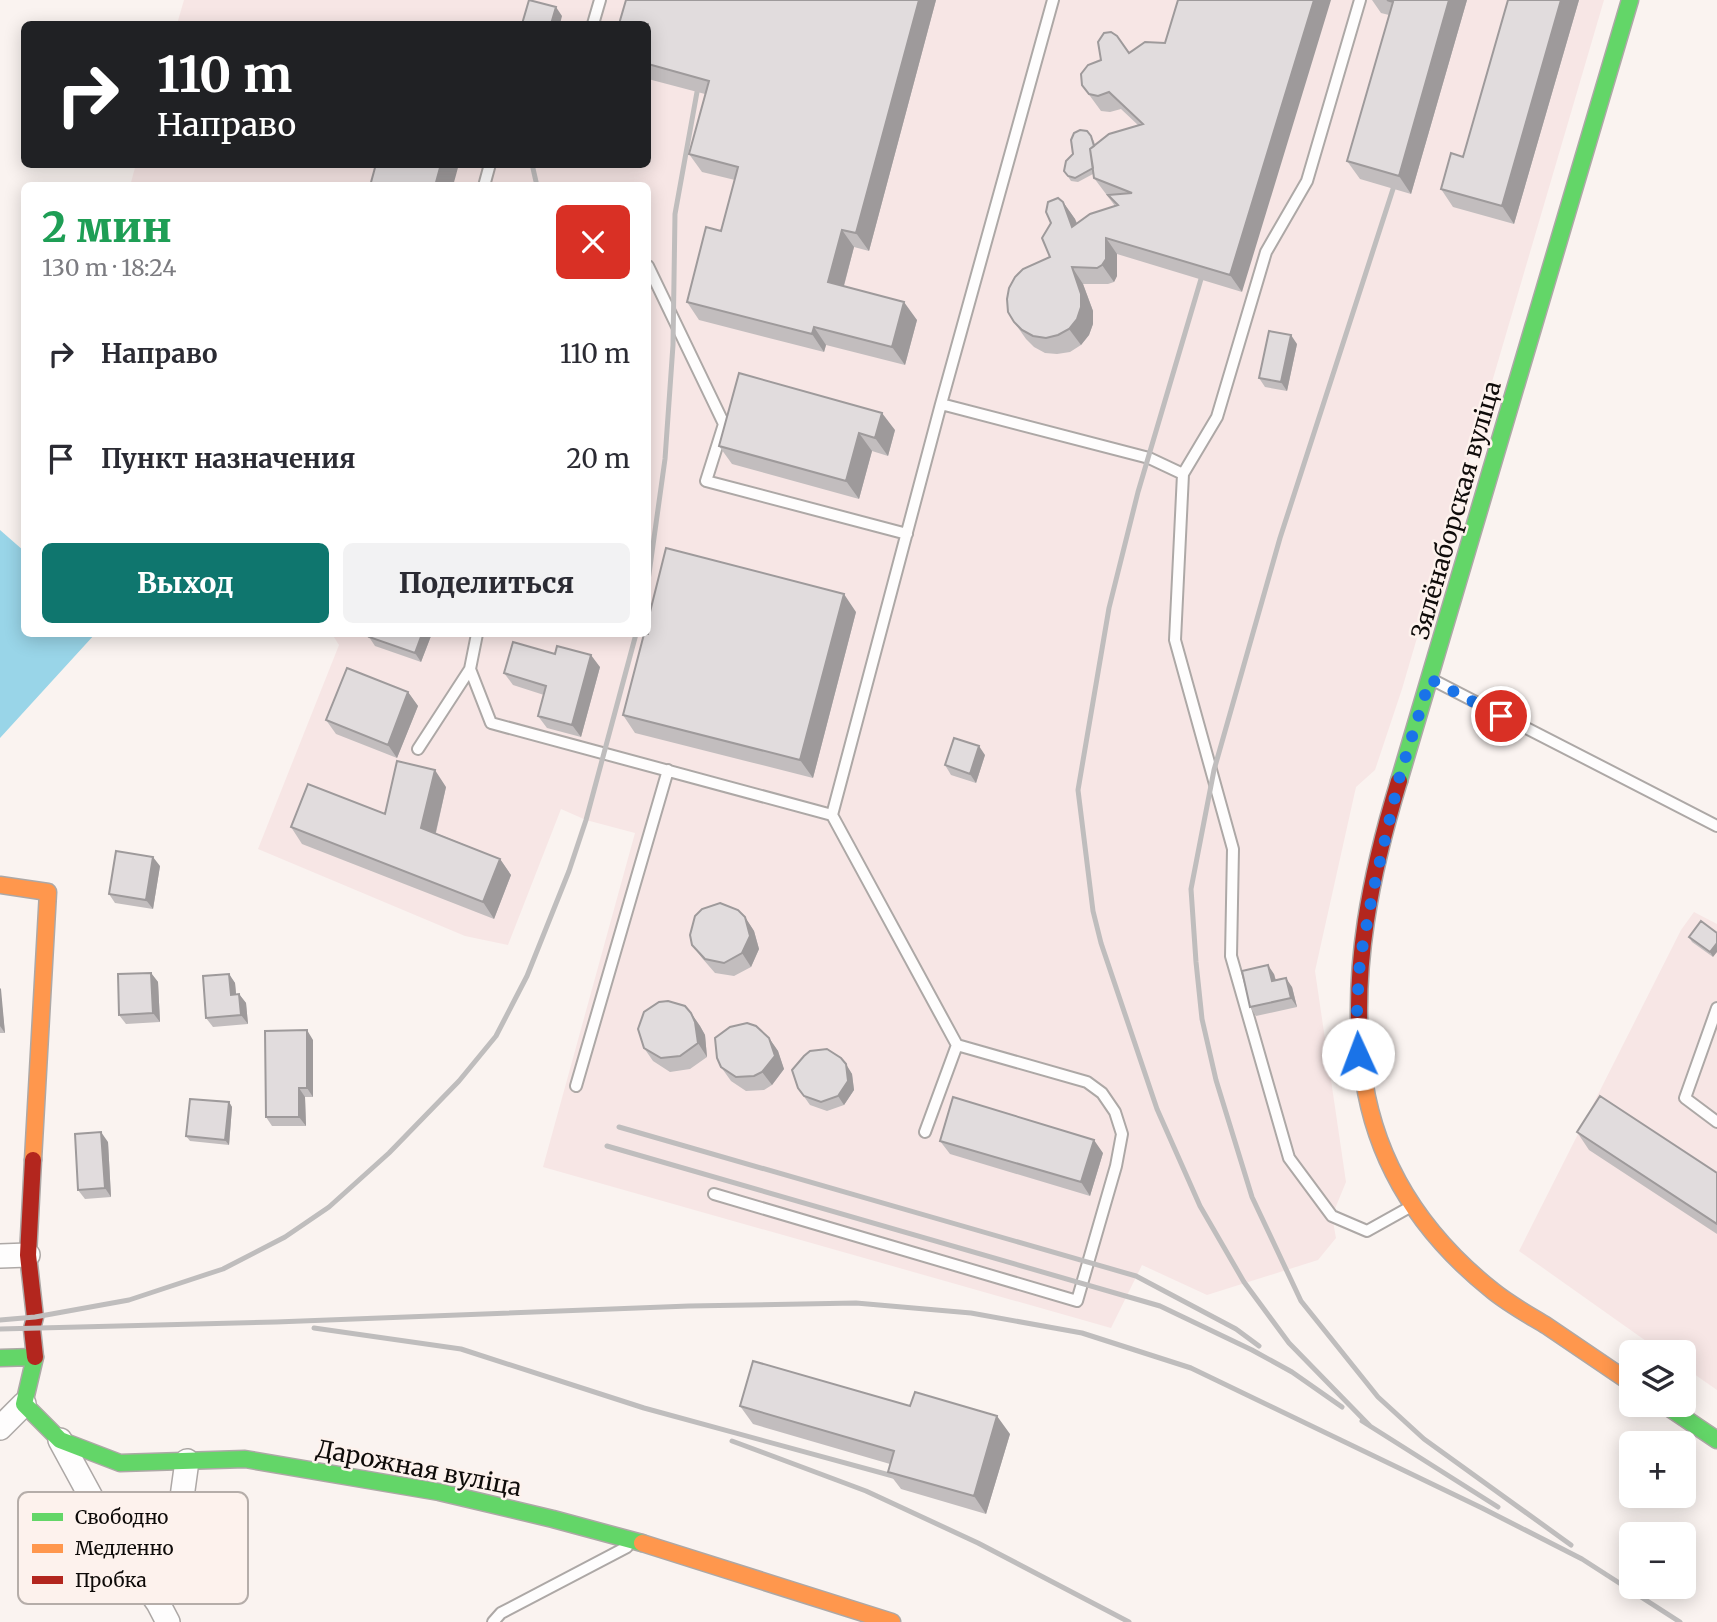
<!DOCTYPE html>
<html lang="ru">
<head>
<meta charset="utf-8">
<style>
  :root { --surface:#fff; --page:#f2f2f3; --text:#2b2b33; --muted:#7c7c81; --accent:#0f766e }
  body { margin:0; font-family:Merriweather,serif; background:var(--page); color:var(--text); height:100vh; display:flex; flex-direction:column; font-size:26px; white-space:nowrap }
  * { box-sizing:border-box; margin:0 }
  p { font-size:23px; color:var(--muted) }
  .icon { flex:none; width:38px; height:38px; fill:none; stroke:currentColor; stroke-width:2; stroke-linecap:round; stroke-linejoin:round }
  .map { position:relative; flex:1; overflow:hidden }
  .drawer { position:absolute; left:21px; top:182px; width:630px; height:455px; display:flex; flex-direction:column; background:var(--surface); border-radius:10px; box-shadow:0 4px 18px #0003 }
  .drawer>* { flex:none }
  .banner { position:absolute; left:21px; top:21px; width:630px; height:147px; border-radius:10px; box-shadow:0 4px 18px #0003; background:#202124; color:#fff; overflow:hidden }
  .tools { position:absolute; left:1619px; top:1340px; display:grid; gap:14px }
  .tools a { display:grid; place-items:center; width:77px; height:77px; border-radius:10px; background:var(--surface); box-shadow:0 4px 18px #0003; font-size:35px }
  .pin { position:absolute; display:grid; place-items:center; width:60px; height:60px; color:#fff; margin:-30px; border:4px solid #fff; border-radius:50%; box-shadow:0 2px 7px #0007 }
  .me { position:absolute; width:77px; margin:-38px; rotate:358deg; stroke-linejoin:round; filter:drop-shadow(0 0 5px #0008) }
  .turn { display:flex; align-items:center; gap:24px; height:147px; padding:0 21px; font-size:32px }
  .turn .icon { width:91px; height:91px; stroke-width:2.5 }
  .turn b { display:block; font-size:49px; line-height:60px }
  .round { display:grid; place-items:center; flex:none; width:74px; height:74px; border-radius:10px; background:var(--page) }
  .headline { display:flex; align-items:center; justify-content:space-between; height:119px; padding:0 21px }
  h1 { font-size:42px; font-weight:800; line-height:52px; color:#1e9e55 }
  .primary-button { display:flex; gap:14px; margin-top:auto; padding:14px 21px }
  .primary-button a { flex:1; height:80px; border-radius:10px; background:var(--accent); color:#fff; font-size:28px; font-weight:800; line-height:80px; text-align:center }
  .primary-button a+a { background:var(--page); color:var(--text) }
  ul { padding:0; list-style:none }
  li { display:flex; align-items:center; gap:21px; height:105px; padding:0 21px }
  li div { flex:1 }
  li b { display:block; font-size:26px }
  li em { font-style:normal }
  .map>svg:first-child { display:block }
</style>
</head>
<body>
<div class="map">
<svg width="1717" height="1622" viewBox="0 0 1717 1622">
  <rect width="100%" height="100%" fill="#faf3f0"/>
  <path fill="#f7e6e5" d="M 184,0 L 1604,0 L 1402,689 L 1375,770 L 1356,787 L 1315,971 L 1346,1182 L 1332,1216 L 1336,1238 L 1318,1260 L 1207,1295 L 1142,1265 L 1111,1328 L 543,1167 L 635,833 L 586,820 L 561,809 L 508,945 L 465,936 L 258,849 L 339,645 L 332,634 L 648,634 L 648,186 L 130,186 L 136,164 L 648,164 L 648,24 L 177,24 Z
    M 1694,912 L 1717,924 L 1717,1390 L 1684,1367 L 1684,1353 L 1663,1353 L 1519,1251 L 1681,930 Z"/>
  <path fill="#99d5e8" d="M 0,530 L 24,551 L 24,634 L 95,634 L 0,738 Z"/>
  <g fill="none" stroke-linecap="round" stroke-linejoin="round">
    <g stroke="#ada8a6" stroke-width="14">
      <path id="lane" d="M 1360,0 L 1307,181 L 1266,252 L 1217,417 L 1183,474 L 1175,640 L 1233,849 L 1231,956 L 1289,1158 L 1332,1216 L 1367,1231 L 1410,1207
        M 593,24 L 600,0
        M 484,186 L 490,164
        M 648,266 L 724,424 L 706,481 L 907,534
        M 941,404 L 1053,0
        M 470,669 L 491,723 L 832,815 L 941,404 L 1149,458 L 1183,474
        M 1433,680 L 1717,826
        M 418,749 L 470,669 L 477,634
        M 832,815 L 957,1045 L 925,1132
        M 1717,1008 L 1685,1098 L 1717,1122
        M 576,1086 L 668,770
        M 714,1194 L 1077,1301 L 1116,1166 L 1122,1134 L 1115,1112 L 1102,1093 L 1087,1082 L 957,1045
        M 493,1622 L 501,1613 L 627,1547"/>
    </g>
    <g stroke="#ada8a6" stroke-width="26">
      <path id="street" d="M 0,1256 L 28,1255
        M 0,1428 L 24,1404
        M 60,1440 L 116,1543 L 158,1603 L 168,1622
        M 158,1603 L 178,1526 L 187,1461"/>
    </g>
    <g stroke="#ada8a6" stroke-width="19">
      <path id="fast" d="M 1399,781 L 1630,0
        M 0,1358 L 35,1357 L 24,1404 L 60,1440 L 120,1463 L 245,1459 L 439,1492 L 553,1519 L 642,1543
        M 1665,1405 L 1717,1440"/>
    </g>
    <g stroke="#ada8a6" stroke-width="19">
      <path id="slow" d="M 0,885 L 48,892 L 33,1160
        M 1362,1065 C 1372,1158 1420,1233 1493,1291 C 1509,1304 1529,1315 1547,1326 C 1575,1345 1603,1364 1631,1383
        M 642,1543 L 892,1622"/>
    </g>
    <g stroke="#ada8a6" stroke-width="19">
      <path id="jam" d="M 1362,1065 C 1351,969 1371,873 1399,781
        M 33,1160 L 28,1255 L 35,1317 L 32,1329 L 35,1357"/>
    </g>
    <use href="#lane" stroke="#fefdfd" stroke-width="10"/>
    <use href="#street" stroke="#fefdfd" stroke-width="23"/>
    <use href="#fast" stroke="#63d668" stroke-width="16"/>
    <use href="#slow" stroke="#ff974d" stroke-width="16"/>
    <use href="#jam" stroke="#b3261e" stroke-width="16"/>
    <path stroke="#bfbdbd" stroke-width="5" d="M 532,164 L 537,186
      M 1393,189 L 1280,538 L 1214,770 L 1191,889 L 1196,962 L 1202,1019 L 1216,1080 L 1252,1197 L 1301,1301 L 1378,1397 L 1424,1439 L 1571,1545
      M 1201,279 L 1138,492 L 1109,608 L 1078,790 L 1093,911 L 1101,943 L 1157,1109 L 1200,1206 L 1244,1282 L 1289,1343 L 1370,1426
      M 648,581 L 665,459 L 673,345 L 675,214 L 697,92
      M 619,1127 L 1136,1276 L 1236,1329 L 1259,1346
      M 607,1146 L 1160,1306 L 1252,1350 L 1292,1372 L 1342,1407
      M 0,1320 L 35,1317 L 129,1300 L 223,1269 L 285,1237 L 329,1207 L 389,1153 L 459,1081 L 496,1036 L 527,976 L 569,871 L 586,820 L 636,634
      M 314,1328 L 461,1349 L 644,1408 L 904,1479
      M 0,1329 L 276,1322 L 689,1306 L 856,1303 L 971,1313 L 1082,1333 L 1191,1368 L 1482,1508 L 1582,1559 L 1680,1622
      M 1362,1421 L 1498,1507
      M 732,1441 L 866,1491 L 978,1543 L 1129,1622"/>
  </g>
  <path fill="#c2bdbe" d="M 626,0 L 936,0 L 869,251 L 854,247 L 844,286 L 917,320 L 905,365 L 826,345 L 824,352 L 699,320 L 687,302 L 721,231 L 735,180 L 702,172 L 689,154 L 705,94 L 648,79 L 648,24 Z
    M 1372,0 L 1467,0 L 1411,194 L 1360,179 L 1347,161 L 1389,15 L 1381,13 Z
    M 1508,0 L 1579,0 L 1514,224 L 1453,207 L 1441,189 L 1463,157 Z
    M 1129,53 L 1242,292 L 1117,254 L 1117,276 L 1114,282 L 1108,284 L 1083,284 L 1093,311 L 1093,324 L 1089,335 L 1081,345 L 1070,352 L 1057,354 L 1045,353 L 1034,347 L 1026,339 L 1014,322 L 1050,257 L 1063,202 L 1075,219 L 1077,223 L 1115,206 L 1094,178 L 1093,174 L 1078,182 L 1071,181 L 1064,171 L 1087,131 L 1094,141 L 1095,145 L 1139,126 L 1121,109 L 1110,112 L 1101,111 L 1082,85 Z
    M 1297,344 L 1287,391 L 1265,387 L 1259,378 Z
    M 895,430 L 888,456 L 872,451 L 859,499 L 732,464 L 719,446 Z
    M 856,612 L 813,778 L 635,733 L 623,715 Z
    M 370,634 L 429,634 L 431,636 L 421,662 L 375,646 L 369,637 Z
    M 555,654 L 600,667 L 581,737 L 547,728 L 538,716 L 544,695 L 513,685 L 504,673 Z
    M 408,692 L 418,706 L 397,758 L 336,734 L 326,720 Z
    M 985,755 L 976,783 L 951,775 L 945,765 Z
    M 446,787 L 436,833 L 500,859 L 511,875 L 494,919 L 302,844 L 291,827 L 385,814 Z
    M 160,866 L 153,909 L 115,903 L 109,894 Z
    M 745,917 L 754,931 L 759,949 L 751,967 L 734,976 L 715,973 L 702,958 L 692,945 Z
    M 1701,921 L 1713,957 L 1692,942 L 1689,937 Z
    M 151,973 L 158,982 L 160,1022 L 126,1024 L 119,1015 Z
    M 229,974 L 235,983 L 236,994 L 239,994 L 246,1003 L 248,1024 L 213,1027 L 206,1018 Z
    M 1274,974 L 1276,980 L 1292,987 L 1297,1007 L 1256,1016 L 1250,1007 Z
    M 0,988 L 5,1033 L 0,1033 Z
    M 691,1013 L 700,1026 L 705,1035 L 707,1057 L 690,1069 L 670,1072 L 653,1061 L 644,1048 Z
    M 769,1038 L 778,1051 L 784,1069 L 772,1085 L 764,1090 L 746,1091 L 731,1081 L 721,1067 Z
    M 313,1040 L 313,1097 L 305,1097 L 306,1126 L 272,1126 L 266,1117 Z
    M 841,1058 L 852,1074 L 854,1090 L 844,1105 L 827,1111 L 810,1105 L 798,1088 Z
    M 229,1102 L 232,1107 L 229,1145 L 190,1141 L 186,1136 Z
    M 1577,1132 L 1717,1173 L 1717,1234 L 1589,1150 Z
    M 940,1141 L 1103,1153 L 1090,1196 L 950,1154 Z
    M 108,1142 L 111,1197 L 85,1199 L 78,1190 Z
    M 740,1406 L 1010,1434 L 986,1514 L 901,1489 L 888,1472 L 890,1464 L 753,1424 Z"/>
  <path fill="#9e9a9b" d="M 919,0 L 936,0 L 869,251 L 856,233 Z
    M 1314,0 L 1331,0 L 1242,292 L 1230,275 Z
    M 1449,0 L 1467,0 L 1411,194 L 1399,176 Z
    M 1561,0 L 1579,0 L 1514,224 L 1502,206 Z
    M 556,7 L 562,16 L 560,24 L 551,24 Z
    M 441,164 L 459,164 L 453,186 L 435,186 Z
    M 1063,202 L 1075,219 L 1084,243 L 1072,227 Z
    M 842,230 L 854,247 L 840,300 L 828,282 Z
    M 1106,238 L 1117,254 L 1117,276 L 1114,282 L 1102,265 Z
    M 1072,267 L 1083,284 L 1093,311 L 1093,324 L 1089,335 L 1081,345 L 1069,329 Z
    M 904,302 L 917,320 L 905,365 L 892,347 Z
    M 814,327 L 826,345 L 824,352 L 812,334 Z
    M 1291,335 L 1297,344 L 1287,391 L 1281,382 Z
    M 882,413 L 895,430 L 888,456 L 875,438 Z
    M 859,433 L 872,451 L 859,499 L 846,481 Z
    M 844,594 L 856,612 L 813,778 L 800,760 Z
    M 422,634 L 429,634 L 431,636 L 421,662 L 415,653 Z
    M 591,655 L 600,667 L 581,737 L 572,725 Z
    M 408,692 L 418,706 L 397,758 L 388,745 Z
    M 979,746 L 985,755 L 976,783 L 970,774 Z
    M 435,770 L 446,787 L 433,844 L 421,828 Z
    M 153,857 L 160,866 L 153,909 L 146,900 Z
    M 500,859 L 511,875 L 494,919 L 483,902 Z
    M 745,917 L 754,931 L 759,949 L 751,967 L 742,953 Z
    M 1717,943 L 1717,952 L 1713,957 L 1710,952 Z
    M 1268,965 L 1274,974 L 1278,990 L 1272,981 Z
    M 151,973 L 158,982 L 160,1022 L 153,1013 Z
    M 229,974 L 235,983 L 237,1004 L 231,995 Z
    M 1286,978 L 1292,987 L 1297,1007 L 1291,998 Z
    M 0,988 L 1,989 L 5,1033 L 0,1026 Z
    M 239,994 L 246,1003 L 248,1024 L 241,1015 Z
    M 691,1013 L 700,1026 L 705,1035 L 707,1057 L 698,1043 Z
    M 307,1030 L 313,1040 L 313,1097 L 307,1088 Z
    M 769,1038 L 778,1051 L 784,1069 L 772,1085 L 762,1072 Z
    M 846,1064 L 852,1074 L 854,1090 L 844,1105 L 838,1096 Z
    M 299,1088 L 305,1097 L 306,1126 L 299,1117 Z
    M 229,1102 L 232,1107 L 229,1145 L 225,1140 Z
    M 101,1132 L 108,1142 L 111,1197 L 105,1188 Z
    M 1094,1140 L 1103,1153 L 1090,1196 L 1081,1182 Z
    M 997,1416 L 1010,1434 L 986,1514 L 974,1496 Z"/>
  <path fill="#e1dcdd" stroke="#9e9a9b" stroke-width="2" d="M 529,0 L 556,7 L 551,24 L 522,24 Z
    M 626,0 L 919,0 L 856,233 L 842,230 L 828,282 L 904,302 L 892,347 L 814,327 L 812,334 L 687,302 L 706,227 L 721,231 L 738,167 L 689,154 L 709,81 L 648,64 L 648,24 L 619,24 Z
    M 1178,0 L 1314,0 L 1230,275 L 1106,238 L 1106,259 L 1102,265 L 1097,268 L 1072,267 L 1081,294 L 1081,307 L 1077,319 L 1069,329 L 1058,335 L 1046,338 L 1033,336 L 1022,330 L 1014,322 L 1008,312 L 1007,299 L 1009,288 L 1015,277 L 1023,269 L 1050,257 L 1042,238 L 1051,223 L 1046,212 L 1048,202 L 1058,198 L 1063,202 L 1072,227 L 1090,214 L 1118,205 L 1108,195 L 1132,193 L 1094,178 L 1090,149 L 1109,134 L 1143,124 L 1109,92 L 1098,96 L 1089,94 L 1082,85 L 1081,74 L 1088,65 L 1101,60 L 1098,42 L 1104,33 L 1111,32 L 1117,36 L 1129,53 L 1145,42 L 1165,43 Z
    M 1387,0 L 1449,0 L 1399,176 L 1347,161 L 1393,2 Z
    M 1508,0 L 1561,0 L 1502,206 L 1441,189 L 1451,153 L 1463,157 Z
    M 1080,130 L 1087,131 L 1091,136 L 1094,146 L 1090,149 L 1093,168 L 1075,178 L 1068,176 L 1064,171 L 1066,161 L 1073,154 L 1071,140 L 1074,133 Z
    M 376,164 L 441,164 L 435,186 L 370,186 Z
    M 1269,331 L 1291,335 L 1281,382 L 1259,378 Z
    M 739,373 L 882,413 L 875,438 L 859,433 L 846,481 L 719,446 Z
    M 666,548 L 844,594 L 800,760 L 623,715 L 644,634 L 648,634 L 648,620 Z
    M 370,634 L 422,634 L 415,653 L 369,637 Z
    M 513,642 L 555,654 L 557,646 L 591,655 L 572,725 L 538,716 L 546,686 L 504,673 Z
    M 347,668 L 408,692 L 388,745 L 326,720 Z
    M 954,738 L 979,746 L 970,774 L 945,765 Z
    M 397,761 L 435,770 L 421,828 L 500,859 L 483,902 L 291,827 L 308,784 L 385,814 Z
    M 116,851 L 153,857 L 146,900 L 109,894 Z
    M 720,903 L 738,910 L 745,917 L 750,936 L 742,953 L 724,963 L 705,959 L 692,945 L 690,935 L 695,916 L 702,909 Z
    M 1701,921 L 1717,933 L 1717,943 L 1710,952 L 1689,937 Z
    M 1268,965 L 1272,981 L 1286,978 L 1291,998 L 1250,1007 L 1242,971 Z
    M 151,973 L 153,1013 L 119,1015 L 118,974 Z
    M 229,974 L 231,995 L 239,994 L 241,1015 L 206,1018 L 203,976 Z
    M 668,1001 L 685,1006 L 691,1013 L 695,1022 L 698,1043 L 680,1056 L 661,1058 L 644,1048 L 638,1029 L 644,1012 L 659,1002 Z
    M 747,1023 L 756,1026 L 769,1038 L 775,1056 L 762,1072 L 754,1076 L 736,1077 L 721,1067 L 717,1058 L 715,1038 L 730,1027 Z
    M 307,1030 L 307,1088 L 299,1088 L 299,1117 L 266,1117 L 265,1031 Z
    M 827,1049 L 841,1058 L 846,1064 L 848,1081 L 838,1096 L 821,1102 L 804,1096 L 798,1088 L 792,1070 L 804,1056 L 810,1051 Z
    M 1600,1096 L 1717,1173 L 1717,1224 L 1577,1132 Z
    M 953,1097 L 1094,1140 L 1081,1182 L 940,1141 Z
    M 190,1099 L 229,1102 L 225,1140 L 186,1136 Z
    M 101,1132 L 105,1188 L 78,1190 L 75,1134 Z
    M 753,1361 L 910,1406 L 915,1392 L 997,1416 L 974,1496 L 888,1472 L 894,1451 L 740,1406 Z"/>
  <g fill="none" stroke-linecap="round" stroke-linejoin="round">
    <path stroke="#1a73e8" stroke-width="12" stroke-dasharray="0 21.6" d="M 1358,1054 L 1357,1007 L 1360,960 L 1373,891 L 1400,775 L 1430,679 L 1501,716"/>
  </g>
  <g text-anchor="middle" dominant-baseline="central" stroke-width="5" stroke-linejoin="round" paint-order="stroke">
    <g font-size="24" fill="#0e0b09" stroke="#fdf2ed">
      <text transform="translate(1456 510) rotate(-74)">Зялёнаборская вуліца</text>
      <text transform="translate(419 1468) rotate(11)">Дарожная вуліца</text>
    </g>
  </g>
  <rect x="18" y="1492" width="230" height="112" rx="10" fill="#fdf2ed" stroke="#b5ada9" stroke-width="2"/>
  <rect x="32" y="1513" width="31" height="8" fill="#63d668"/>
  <rect x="32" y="1544" width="31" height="9" fill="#ff974d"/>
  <rect x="32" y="1576" width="31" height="8" fill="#b3261e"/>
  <g font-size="19" fill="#0e0b09">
    <text x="75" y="1524">Свободно</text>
    <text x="75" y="1555">Медленно</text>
    <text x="75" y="1587">Пробка</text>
  </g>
</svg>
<div class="tools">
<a><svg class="icon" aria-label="layers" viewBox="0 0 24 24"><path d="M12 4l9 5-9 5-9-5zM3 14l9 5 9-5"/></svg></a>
<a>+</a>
<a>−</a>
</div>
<div class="pin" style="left:1501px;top:716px;background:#d93025"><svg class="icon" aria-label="arrive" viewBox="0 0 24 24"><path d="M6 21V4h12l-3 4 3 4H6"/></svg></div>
<svg class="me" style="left:1358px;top:1054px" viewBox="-20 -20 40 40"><circle r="19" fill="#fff"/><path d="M0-13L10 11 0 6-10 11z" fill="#1a73e8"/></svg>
<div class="banner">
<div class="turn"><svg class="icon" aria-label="right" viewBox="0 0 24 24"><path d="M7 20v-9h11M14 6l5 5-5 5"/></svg><div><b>110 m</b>Направо</div></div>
</div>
<section class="drawer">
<div class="headline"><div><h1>2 мин</h1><p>130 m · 18:24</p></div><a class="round" style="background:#d93025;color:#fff"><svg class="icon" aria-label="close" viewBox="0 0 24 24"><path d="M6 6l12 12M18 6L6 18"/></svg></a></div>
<ul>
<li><svg class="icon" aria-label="right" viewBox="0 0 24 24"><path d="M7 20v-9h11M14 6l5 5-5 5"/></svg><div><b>Направо</b></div><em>110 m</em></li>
<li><svg class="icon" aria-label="arrive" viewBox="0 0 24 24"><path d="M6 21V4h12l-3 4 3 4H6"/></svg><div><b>Пункт назначения</b></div><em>20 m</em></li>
</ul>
<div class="primary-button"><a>Выход</a><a>Поделиться</a></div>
</section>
</div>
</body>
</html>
